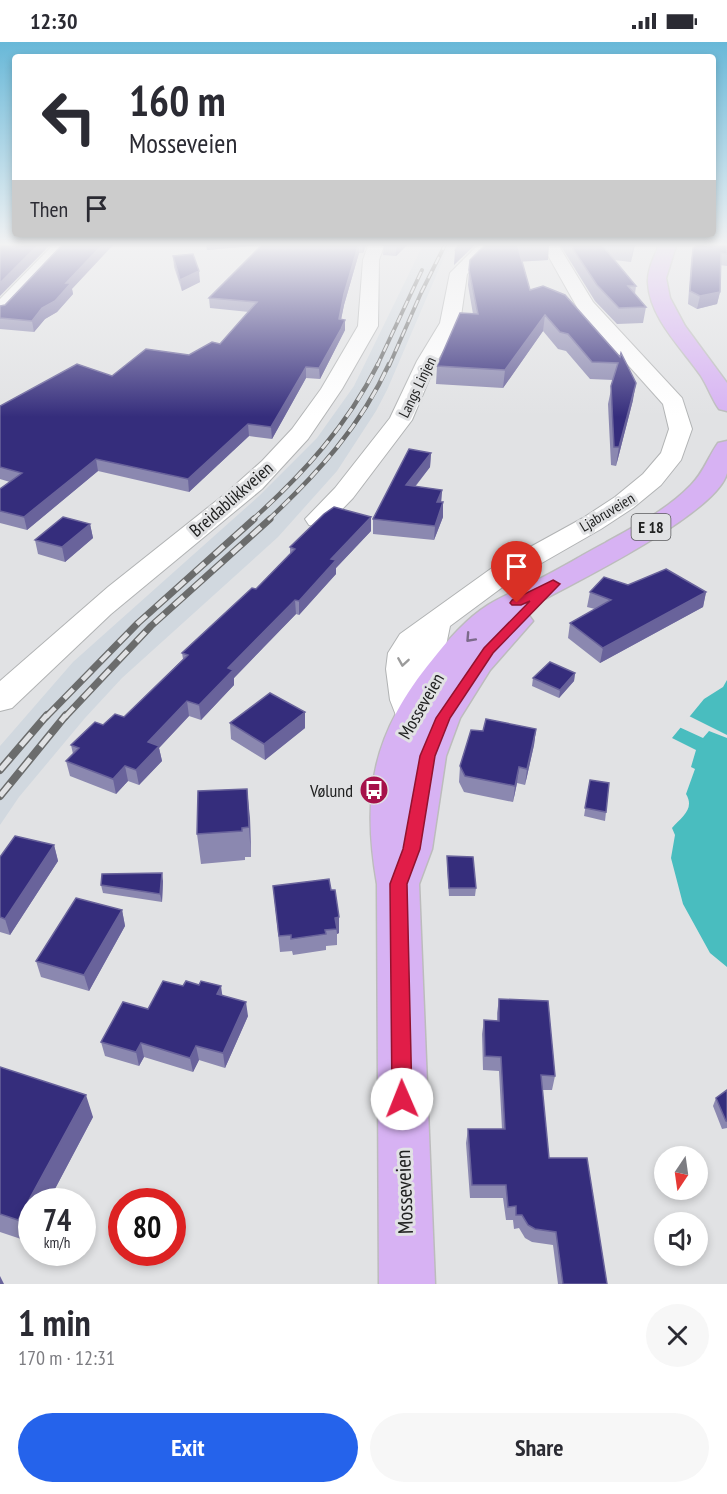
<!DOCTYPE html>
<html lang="en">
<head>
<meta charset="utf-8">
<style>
  :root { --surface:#fff; --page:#f7f7f7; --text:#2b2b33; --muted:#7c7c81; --accent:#2563eb }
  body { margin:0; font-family:"PT Sans Narrow",sans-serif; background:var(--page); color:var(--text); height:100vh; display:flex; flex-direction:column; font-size:22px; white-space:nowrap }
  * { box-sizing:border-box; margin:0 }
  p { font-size:20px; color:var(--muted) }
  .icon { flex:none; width:33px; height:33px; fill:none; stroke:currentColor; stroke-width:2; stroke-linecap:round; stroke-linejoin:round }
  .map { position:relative; height:1242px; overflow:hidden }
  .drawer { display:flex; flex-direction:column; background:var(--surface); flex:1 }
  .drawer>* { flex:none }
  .banner { position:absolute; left:12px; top:12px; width:704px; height:183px; border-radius:6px; box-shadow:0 3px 9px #0003; background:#fff; color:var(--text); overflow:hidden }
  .needle { width:39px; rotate:193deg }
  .controls { position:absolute; left:654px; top:1104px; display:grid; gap:12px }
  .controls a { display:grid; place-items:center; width:54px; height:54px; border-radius:50%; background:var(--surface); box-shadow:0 3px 9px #0003; font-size:30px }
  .speed { position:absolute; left:18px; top:1146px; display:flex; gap:12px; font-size:30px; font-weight:700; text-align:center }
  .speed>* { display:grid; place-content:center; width:78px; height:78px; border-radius:50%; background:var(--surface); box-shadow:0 3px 9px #0003; line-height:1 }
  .speed small { font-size:15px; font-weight:400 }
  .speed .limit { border:9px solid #d22; background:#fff; color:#111 }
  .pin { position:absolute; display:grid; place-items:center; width:51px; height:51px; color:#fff; margin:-62px -26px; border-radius:50% 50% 50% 0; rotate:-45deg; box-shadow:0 0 6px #0007 }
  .pin .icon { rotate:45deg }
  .me { position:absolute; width:66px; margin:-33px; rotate:359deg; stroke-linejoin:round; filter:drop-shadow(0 0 4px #0008) }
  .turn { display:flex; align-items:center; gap:21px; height:126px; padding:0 18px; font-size:27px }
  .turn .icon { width:78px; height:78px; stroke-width:2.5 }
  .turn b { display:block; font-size:42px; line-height:51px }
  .then { display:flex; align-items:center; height:57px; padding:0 18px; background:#0003; gap:12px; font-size:22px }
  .round { display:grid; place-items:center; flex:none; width:63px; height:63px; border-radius:32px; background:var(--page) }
  .overview { display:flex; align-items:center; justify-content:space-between; height:102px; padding:0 18px }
  h1 { font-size:36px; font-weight:700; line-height:45px }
  .button { display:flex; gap:12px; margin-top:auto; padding:12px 18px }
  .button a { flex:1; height:69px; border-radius:36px; background:var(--accent); color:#fff; font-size:24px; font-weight:700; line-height:69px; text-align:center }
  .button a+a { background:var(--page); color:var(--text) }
  .status { display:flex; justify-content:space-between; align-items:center; height:42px; padding:0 30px; background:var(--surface); direction:ltr }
  .status svg { height:16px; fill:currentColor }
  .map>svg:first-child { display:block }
</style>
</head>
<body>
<div class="status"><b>12:30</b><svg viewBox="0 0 49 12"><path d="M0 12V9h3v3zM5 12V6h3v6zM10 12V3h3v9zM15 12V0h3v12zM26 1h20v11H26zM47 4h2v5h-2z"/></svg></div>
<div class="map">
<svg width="727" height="1242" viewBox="0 0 727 1242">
  <rect width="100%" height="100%" fill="#e1e2e4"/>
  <path fill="#d1d8df" d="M 424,201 L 453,201 L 445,213 L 387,348 L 376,369 L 337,429 L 278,495 L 122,636 L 85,676 L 19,755 L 0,783 L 0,704 L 73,620 L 259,454 L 317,396 L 354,344 Z"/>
  <path fill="#49bdbf" d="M 727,638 L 727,925 L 710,911 L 683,862 L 671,816 L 675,793 L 672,786 C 682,775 695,767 686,752 L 695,727 L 691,725 L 696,708 L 672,696 L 704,657 L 723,645 Z"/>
  <path fill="#e1e2e4" d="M 689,674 L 727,693 L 727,696 L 709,689 L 703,696 L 679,685 Z"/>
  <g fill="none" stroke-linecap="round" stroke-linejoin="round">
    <g stroke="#b1b3b4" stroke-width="2">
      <path id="minor" d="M 55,201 L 72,201 L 7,272 L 0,274 L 0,257 Z
        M 369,201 L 385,201 L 379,218 L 378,284 L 342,347 L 308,397 L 262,447 L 111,572 L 12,666 L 0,669 L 0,639 L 108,545 L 225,452 L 262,419 L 292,387 L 321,347 L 358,284 L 363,218 Z
        M 480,201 L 498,201 L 467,232 L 460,281 L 437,319 L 412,378 L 353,456 L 327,483 L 318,485 L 309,483 L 305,477 L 335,446 L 390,376 L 417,319 L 440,281 L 450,231 Z
        M 541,201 L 557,201 L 593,260 L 682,356 L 692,387 L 681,418 L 661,443 L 633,466 L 601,487 L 512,538 L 450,584 L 444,613 L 447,632 L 468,646 L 472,654 L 468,662 C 446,667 429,655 418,637 L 428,673 L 423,681 L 411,684 L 399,681 L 390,658 L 386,627 L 388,611 L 400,592 L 492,526 L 583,476 L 615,455 L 643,432 L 661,411 L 669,387 L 663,362 L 578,267 Z"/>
    </g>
    <g stroke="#bcbcbc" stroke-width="3">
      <path id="highway" d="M 660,201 L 677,201 L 666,236 L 670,256 L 685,284 L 727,341 L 727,369 L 719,367 C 712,357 708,345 701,334 C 682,306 650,277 648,241 C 647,228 655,213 660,201 Z
        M 727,399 C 727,408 727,421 727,431 C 717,473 560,548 520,570 L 528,572 L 533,579 L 490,628 L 460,676 L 446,714 L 432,807 L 419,842 L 435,1242 L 379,1242 L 377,842 C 361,751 373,690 433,617 C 449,597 466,577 488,563 C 504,553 521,547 537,538 C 560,527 582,513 605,501 C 635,484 667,468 691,443 C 704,430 708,415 718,401 Z"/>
    </g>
    <use href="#minor" fill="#fff" fill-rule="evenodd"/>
    <use href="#highway" fill="#d7b2f3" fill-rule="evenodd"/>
    <g stroke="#6b6c6c" stroke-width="4">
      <path id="rail-far3" d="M 377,324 L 422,228
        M 389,324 L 421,251 L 446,201"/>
    </g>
    <g stroke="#6b6c6c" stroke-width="4.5">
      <path id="rail-far2" d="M 252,478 C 303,432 347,384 378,322
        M 268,478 C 317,432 361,384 389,322"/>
    </g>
    <g stroke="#6b6c6c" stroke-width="7">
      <path id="rail-far1" d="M 46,675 L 138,581 L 254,477
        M 65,675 L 151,584 L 270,477"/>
    </g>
    <g stroke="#6b6c6c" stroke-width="8">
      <path id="rail" d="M 0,728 L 47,673
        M 0,754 L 66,673"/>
    </g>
    <use href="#rail-far3" stroke="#e1e2e4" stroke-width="2" stroke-dasharray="8" stroke-linecap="butt"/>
    <use href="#rail-far2" stroke="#e1e2e4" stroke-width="3" stroke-dasharray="10" stroke-linecap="butt"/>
    <use href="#rail-far1" stroke="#e1e2e4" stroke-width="4.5" stroke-dasharray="13" stroke-linecap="butt"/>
    <use href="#rail" stroke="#e1e2e4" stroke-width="5" stroke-dasharray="16" stroke-linecap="butt"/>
  </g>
  <path fill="#8b88b0" d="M 206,201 L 367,201 L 363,211 L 359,211 L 344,263 L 341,277 L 345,288 L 320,337 L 306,336 L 272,397 L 249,394 L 189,450 L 98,429 L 27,488 L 0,481 L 0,447 L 10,440 L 0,437 L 0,364 L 189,313 L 220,302 L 249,270 L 210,266 L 209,256 L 261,203 L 207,208 Z
    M 384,201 L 409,201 L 396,214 L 383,213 Z
    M 487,201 L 548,218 L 522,219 L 530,248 L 620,315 L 633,358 L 616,424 L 611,423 L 608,362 L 613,338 L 590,337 L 566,309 L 558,307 L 543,289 L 503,346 L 436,342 L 437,324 L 473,272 L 468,243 L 469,228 Z
    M 559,201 L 637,201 L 634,206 L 631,220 L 614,218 L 636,244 L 635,252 L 646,265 L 643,281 L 617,282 L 595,259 Z
    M 727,201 L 727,224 L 720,223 L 720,250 L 717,262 L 697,267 L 688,262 L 691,218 L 693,206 Z
    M 173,214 L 200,240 L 182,249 L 174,225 Z
    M 72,247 L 73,252 L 57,270 L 45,277 L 34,290 L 0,287 L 0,264 Z
    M 431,411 L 430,425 L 415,445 L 442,448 L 441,460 L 443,460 L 443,475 L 434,498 L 373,492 L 373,477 Z
    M 90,482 L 93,496 L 65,520 L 38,512 L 35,498 Z
    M 371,489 L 336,526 L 336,532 L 299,573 L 296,572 L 234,636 L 234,643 L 201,678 L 189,674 L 159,706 L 162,719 L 139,743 L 128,739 L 116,752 L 70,734 L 66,719 L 73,712 L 71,703 L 103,683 L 124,675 L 183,617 L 182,611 L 256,547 L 290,512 L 290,505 Z
    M 628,543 L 706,550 L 703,565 L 600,621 L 568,596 L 570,581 L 595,567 L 587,565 L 590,550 Z
    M 575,631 L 574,639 L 559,656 L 532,644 L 533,636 Z
    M 230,681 L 305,686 L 265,718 L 231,697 Z
    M 536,687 L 534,703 L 525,743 L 517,741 L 513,760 L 464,750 L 459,740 L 460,724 L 483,689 Z
    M 590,738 L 606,770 L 605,779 L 584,774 Z
    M 250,776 L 251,815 L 245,815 L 245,818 L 201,822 L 197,792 Z
    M 54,803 L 58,819 L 10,893 L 0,890 L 0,815 Z
    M 447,814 L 476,846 L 475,854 L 449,854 L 447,823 Z
    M 163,839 L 162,860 L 103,851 L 101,843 Z
    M 273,844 L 331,848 L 339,875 L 339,891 L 337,892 L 337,903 L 326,904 L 326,908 L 293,913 L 292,909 L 280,910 Z
    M 122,868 L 125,884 L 89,949 L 41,935 L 36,919 Z
    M 223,954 L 248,974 L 225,1026 L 199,1018 L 193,1030 L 144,1015 L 139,1024 L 105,1014 L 101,1000 L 148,967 Z
    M 499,957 L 555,1034 L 552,1048 L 542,1048 L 549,1116 L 607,1242 L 558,1242 L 553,1203 L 532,1200 L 525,1196 L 519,1186 L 514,1187 L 513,1178 L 506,1178 L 503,1156 L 470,1156 L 466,1101 L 468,1087 L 502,1087 L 499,1029 L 483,1028 L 482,992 L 484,978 L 497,979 L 497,971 Z
    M 0,1025 L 93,1075 L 48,1160 L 32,1160 L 32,1191 L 27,1199 L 0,1190 Z
    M 727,1048 L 727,1086 L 722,1087 L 713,1064 L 716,1056 Z"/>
  <path fill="#69639b" d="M 40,201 L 52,201 L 0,254 L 0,241 Z
    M 104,201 L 115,201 L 72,247 L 73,252 L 57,270 L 45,277 L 34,290 L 32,279 L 42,266 Z
    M 206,201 L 272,201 L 272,202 L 207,208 Z
    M 359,201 L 359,211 L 344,263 L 339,288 L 339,277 L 344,252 Z
    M 367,201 L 363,211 L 363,202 Z
    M 399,201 L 409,201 L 396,214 L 396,204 Z
    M 463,201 L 477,201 L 454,223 L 455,209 Z
    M 634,201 L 637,201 L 634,206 L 631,220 Z
    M 549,203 L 548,218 L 516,220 L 518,205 Z
    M 199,229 L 200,240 L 182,249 L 180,238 Z
    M 720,250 L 717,262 L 697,267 L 700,254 Z
    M 545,273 L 543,289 L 503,346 L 505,328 Z
    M 345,278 L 345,288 L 320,337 L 319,326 Z
    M 306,325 L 306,336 L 272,397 L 271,385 Z
    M 636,341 L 633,358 L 616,424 L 619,405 Z
    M 248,382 L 249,394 L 189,450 L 188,437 Z
    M 431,411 L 430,425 L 405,457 L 406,443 Z
    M 96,417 L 98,429 L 27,488 L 24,475 Z
    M 442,448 L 441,462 L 437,460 Z
    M 443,460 L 443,475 L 434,498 L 435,484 Z
    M 371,475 L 371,489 L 336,526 L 336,532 L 299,573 L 299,559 L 331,517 Z
    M 90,482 L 93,496 L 65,520 L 62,505 Z
    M 706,550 L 703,565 L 600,621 L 603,606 Z
    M 295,558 L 296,572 L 234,636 L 234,643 L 201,678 L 199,663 L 228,626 Z
    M 575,631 L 574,639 L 559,656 L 560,648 Z
    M 187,659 L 189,674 L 159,706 L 162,719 L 139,743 L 136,728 L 148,700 Z
    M 305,670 L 305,686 L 265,718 L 264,702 Z
    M 536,687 L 534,703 L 525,743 L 527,727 Z
    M 125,724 L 128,739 L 116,752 L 113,737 Z
    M 519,725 L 517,741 L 513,760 L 515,744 Z
    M 247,747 L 250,776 L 251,815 L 249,785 Z
    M 54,803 L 58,819 L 10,893 L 5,877 Z
    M 162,831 L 163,839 L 162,860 L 160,852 Z
    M 122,868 L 125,884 L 89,949 L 84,933 Z
    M 339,875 L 339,891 L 337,892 L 335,876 Z
    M 221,944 L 223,958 L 217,952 Z
    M 246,960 L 248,974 L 225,1026 L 223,1011 Z
    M 141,1001 L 144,1015 L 139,1024 L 136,1010 Z
    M 196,1004 L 199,1018 L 193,1030 L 190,1016 Z
    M 86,1053 L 93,1075 L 48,1160 L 32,1160 L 32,1191 L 27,1199 L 18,1178 Z
    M 0,1234 L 4,1242 L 0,1242 Z"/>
  <path fill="#352d7c" stroke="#69639b" stroke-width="1.5" d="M 0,201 L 40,201 L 0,241 Z
    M 64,201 L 104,201 L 66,241 L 71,241 L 55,259 L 42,266 L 32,279 L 0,276 L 0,264 L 5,263 Z
    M 264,201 L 359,201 L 344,252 L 339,277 L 345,278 L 341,287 L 319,326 L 306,325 L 271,385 L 248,382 L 188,437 L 96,417 L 24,475 L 0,469 L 0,447 L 22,431 L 0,425 L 0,364 L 77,322 L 112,334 L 146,307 L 189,313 L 212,300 L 220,302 L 257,260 L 209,256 Z
    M 384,201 L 399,201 L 396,204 L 383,203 Z
    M 459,201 L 463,201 L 455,209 Z
    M 487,201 L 548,201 L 549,203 L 518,205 L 530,248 L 543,244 L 565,253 L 620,315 L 621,311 L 636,341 L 619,405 L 614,405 L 611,344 L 618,321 L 592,320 L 568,292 L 560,290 L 545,273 L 505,328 L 437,324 L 460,271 L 478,272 L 469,228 L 470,218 Z
    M 569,201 L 634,201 L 633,205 L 601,202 L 636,244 L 628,244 L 646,265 L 619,266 L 597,243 Z
    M 699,201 L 727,201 L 727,212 L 721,211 L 720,250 L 700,254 L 690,249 L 693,206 Z
    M 193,212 L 199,229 L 180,238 L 173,214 Z
    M 409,407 L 431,411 L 406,443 L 442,448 L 437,460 L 443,460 L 435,484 L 373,477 Z
    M 334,465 L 371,475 L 331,517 L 336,518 L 299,559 L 295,558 L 228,626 L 233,628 L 199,663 L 187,659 L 148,700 L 159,704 L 136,728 L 125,724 L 113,737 L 66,719 L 79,706 L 71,703 L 95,680 L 103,683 L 115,672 L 124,675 L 188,613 L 182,611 L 252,546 L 256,547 L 295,507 L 290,505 L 324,472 Z
    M 63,475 L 90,482 L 62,505 L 35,498 Z
    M 666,527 L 706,550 L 603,606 L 570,581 L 611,558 L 590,550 L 604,535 L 628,543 Z
    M 550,620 L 575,631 L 560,648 L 533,636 Z
    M 270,651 L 305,670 L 264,702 L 230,681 Z
    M 486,677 L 536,687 L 527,727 L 519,725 L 515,744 L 465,734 L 460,724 L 471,688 L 483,689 Z
    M 590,738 L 609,741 L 606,770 L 585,766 Z
    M 247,747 L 249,785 L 242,786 L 242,789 L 197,792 L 198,749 Z
    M 15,794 L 54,803 L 5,877 L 0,875 L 0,815 Z
    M 447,814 L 473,815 L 476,846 L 449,846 Z
    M 162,831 L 160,852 L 101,843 L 102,832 Z
    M 329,837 L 331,848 L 335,848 L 339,875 L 335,876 L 337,887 L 325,888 L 326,892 L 291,897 L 291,893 L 279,894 L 273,844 Z
    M 76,856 L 122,868 L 84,933 L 36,919 Z
    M 163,939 L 183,944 L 186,939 L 199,943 L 201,939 L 221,944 L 217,952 L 246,960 L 223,1011 L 196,1004 L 190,1016 L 141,1001 L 136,1010 L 101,1000 L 123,960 L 148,967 Z
    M 499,957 L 548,959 L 555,1034 L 541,1033 L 549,1116 L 587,1116 L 607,1242 L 563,1242 L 556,1190 L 535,1187 L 528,1183 L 522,1173 L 516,1173 L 516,1164 L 508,1165 L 506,1143 L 472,1143 L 468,1087 L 505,1087 L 501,1015 L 485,1014 L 484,978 L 499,979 Z
    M 0,1025 L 86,1053 L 18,1178 L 0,1172 Z
    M 727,1048 L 727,1079 L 726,1079 L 716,1056 Z"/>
  <defs><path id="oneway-chevron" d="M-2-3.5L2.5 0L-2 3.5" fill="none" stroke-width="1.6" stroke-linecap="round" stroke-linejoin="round" transform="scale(1.5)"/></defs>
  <use stroke="#7c6a8a" href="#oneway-chevron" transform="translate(470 596) rotate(133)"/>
  <use stroke="#9b9b9b" href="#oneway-chevron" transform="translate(403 620) rotate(99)"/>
  <linearGradient id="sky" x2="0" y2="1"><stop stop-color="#68b8d8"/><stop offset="0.54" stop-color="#f2f2f3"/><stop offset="1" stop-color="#f2f2f3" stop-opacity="0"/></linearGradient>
  <rect width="727" height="375" fill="url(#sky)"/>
  <path fill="#e11d48" stroke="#92132f" stroke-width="1.5" d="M 553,538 L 560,542 L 558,544 L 493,611 L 450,676 L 435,714 L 420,807 L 407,842 L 412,1057 L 409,1064 L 402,1067 L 395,1064 L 392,1057 L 390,842 L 403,807 L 420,714 L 436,676 L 484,606 L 530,559 L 521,563 L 512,563 L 510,561 L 512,558 Z"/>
  <defs>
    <g id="bus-disc" transform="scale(1.5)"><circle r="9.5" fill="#a6114a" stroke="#e1e2e4"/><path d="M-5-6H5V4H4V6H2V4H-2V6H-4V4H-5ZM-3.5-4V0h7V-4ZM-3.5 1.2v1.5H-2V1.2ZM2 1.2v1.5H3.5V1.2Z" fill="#fff"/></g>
  </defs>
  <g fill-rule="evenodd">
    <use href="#bus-disc" x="374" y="748"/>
  </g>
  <g text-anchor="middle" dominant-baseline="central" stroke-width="6" stroke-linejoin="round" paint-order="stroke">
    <g font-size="15" fill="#202121" stroke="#e1e2e4">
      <text transform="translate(417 345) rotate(-64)">Langs Linjen</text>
      <text transform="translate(607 470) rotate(-31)">Ljabruveien</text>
    </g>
    <rect fill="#e1e2e4" stroke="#5a5b5c" stroke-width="1.5" x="631.5" y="472" width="39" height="26" rx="4.5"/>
    <g font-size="16" font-weight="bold" fill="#202121">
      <text x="651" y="485">E 18</text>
    </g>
    <g font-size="18" fill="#202121" stroke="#e1e2e4">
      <text transform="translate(231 457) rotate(-41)">Breidablikkveien</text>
      <text transform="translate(421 664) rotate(-60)">Mosseveien</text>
    </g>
    <g font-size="18" fill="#202121" stroke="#e1e2e4" text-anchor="end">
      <text x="353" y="748">Vølund</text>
    </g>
    <g font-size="21" fill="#202121" stroke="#e1e2e4">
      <text transform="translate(404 1150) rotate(-92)">Mosseveien</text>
    </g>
  </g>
</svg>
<div class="controls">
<a><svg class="needle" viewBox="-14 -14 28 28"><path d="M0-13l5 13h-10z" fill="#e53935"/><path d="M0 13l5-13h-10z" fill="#7c7c81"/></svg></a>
<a><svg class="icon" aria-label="sound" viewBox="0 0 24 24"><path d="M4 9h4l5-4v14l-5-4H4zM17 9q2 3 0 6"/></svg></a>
</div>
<div class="speed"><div>74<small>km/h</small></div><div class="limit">80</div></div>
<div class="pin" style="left:517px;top:561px;background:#d93025"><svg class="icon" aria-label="arrive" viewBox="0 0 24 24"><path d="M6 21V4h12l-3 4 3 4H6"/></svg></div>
<svg class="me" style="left:402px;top:1057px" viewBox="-20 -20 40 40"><circle r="19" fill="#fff"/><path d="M0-13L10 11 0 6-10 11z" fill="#e11d48"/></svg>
<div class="banner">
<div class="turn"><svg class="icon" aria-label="left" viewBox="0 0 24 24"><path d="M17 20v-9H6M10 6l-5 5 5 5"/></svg><div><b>160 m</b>Mosseveien</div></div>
<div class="then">Then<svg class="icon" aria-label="arrive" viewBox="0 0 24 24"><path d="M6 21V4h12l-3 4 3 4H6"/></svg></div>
</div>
</div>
<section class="drawer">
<div class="overview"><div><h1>1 min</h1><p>170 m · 12:31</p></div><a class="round"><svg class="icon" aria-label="close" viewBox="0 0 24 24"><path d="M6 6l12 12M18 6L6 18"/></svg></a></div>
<div class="button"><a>Exit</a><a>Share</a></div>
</section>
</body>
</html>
